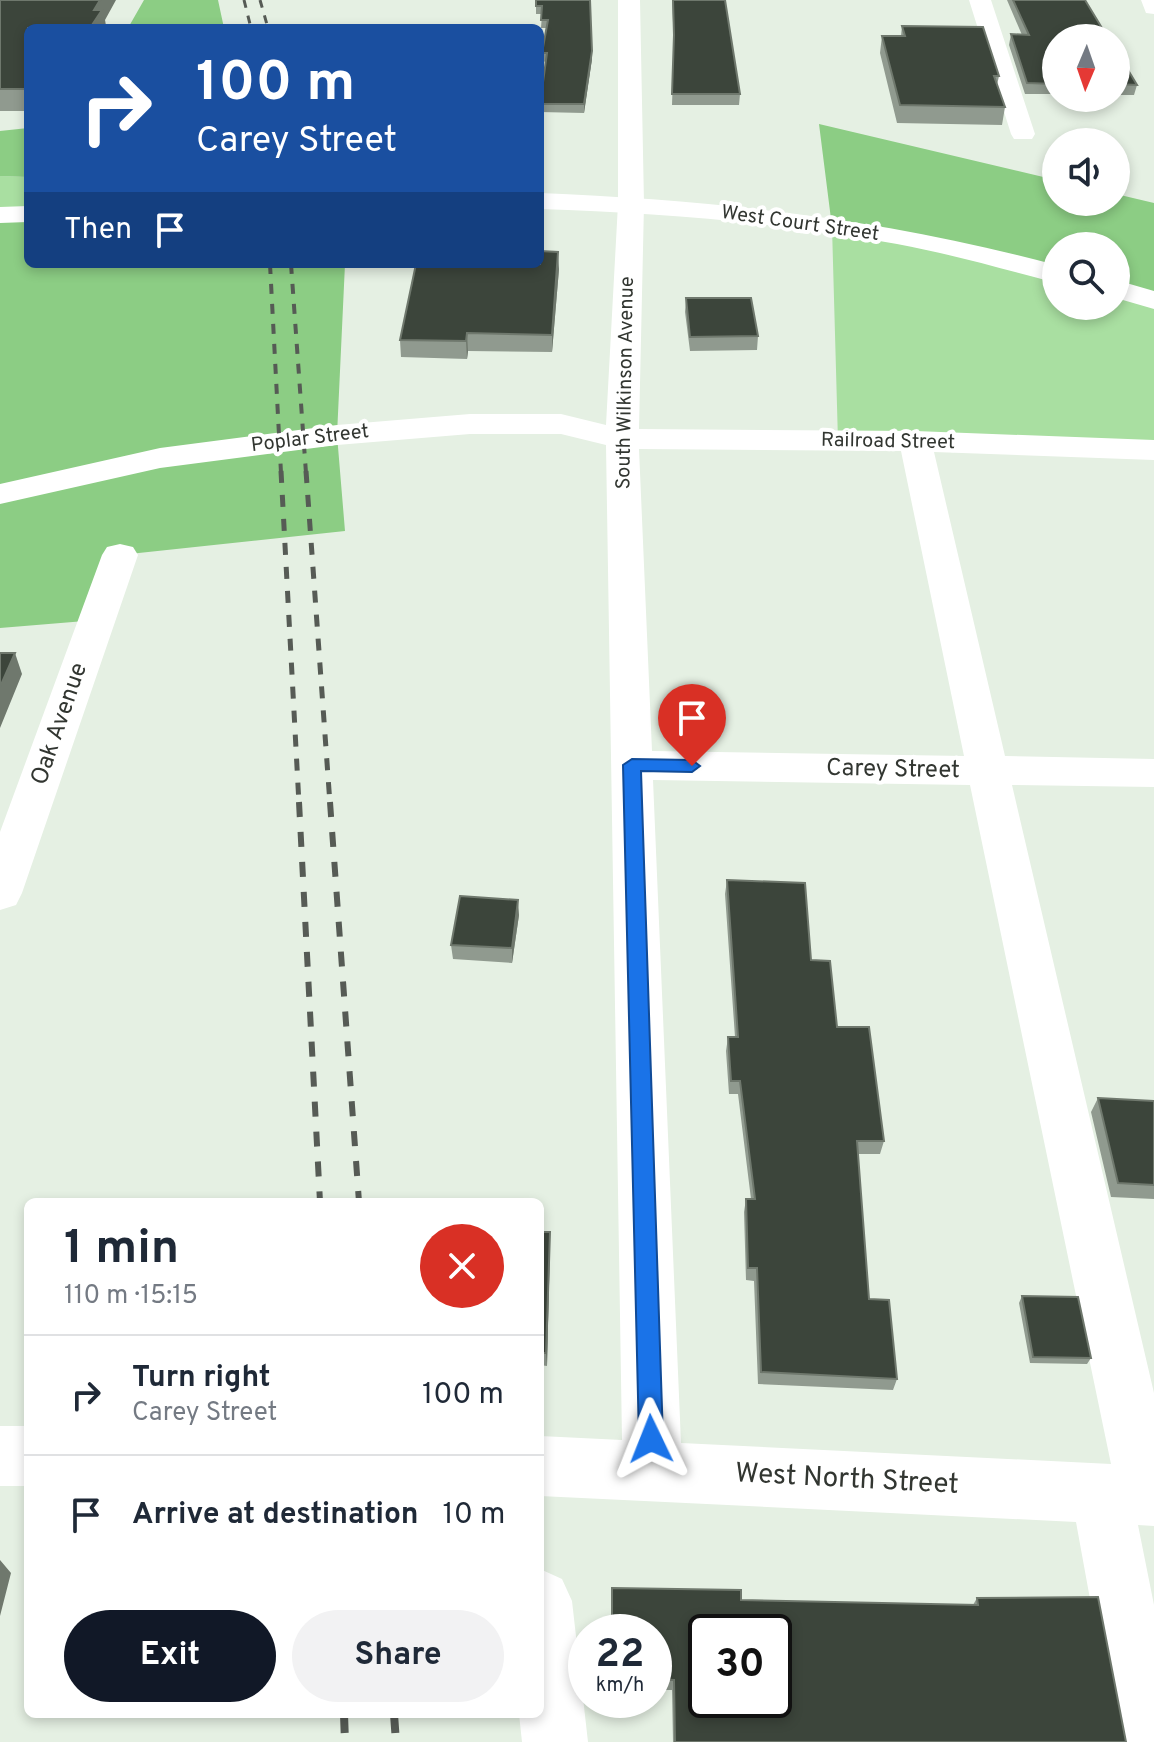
<!DOCTYPE html>
<html lang="en">
<head>
<meta charset="utf-8">
<style>
  :root { --surface:#fff; --page:#f2f2f3; --text:#1f2937; --muted:#747a83; --line:#e0e1e3; --accent:#111827 }
  body { margin:0; font-family:Overpass,sans-serif; background:var(--page); color:var(--text); height:100vh; display:flex; flex-direction:column; font-size:30px; white-space:nowrap }
  * { box-sizing:border-box; margin:0 }
  p { font-size:26px; color:var(--muted) }
  .icon { flex:none; width:44px; height:44px; fill:none; stroke:currentColor; stroke-width:2; stroke-linecap:round; stroke-linejoin:round }
  .map { position:relative; flex:1; overflow:hidden }
  .drawer { position:absolute; left:24px; top:1198px; width:520px; height:520px; display:flex; flex-direction:column; background:var(--surface); border-radius:12px; box-shadow:0 4px 12px #0003 }
  .drawer>* { flex:none }
  .top-card { position:absolute; left:24px; top:24px; width:520px; height:244px; border-radius:12px; box-shadow:0 4px 12px #0003; background:#1a4fa0; color:#fff; overflow:hidden }
  .needle { width:52px; rotate:182deg }
  .controls { position:absolute; left:1042px; top:24px; display:grid; gap:16px }
  .controls a { display:grid; place-items:center; width:88px; height:88px; border-radius:50%; background:var(--surface); box-shadow:0 4px 12px #0003; font-size:40px }
  .speed { position:absolute; left:568px; top:1614px; display:flex; gap:16px; font-size:40px; font-weight:700; text-align:center }
  .speed>* { display:grid; place-content:center; width:104px; height:104px; border-radius:50%; background:var(--surface); box-shadow:0 4px 12px #0003; line-height:1 }
  .speed small { font-size:20px; font-weight:400 }
  .speed .limit { border:4px solid #111; border-radius:12px; background:#fff; color:#111 }
  .pin { position:absolute; display:grid; place-items:center; width:68px; height:68px; color:#fff; margin:-82px -34px; border-radius:50% 50% 50% 0; rotate:-45deg; box-shadow:0 0 8px #0007 }
  .pin .icon { rotate:45deg }
  .me { position:absolute; width:88px; margin:-44px; rotate:358deg; stroke-linejoin:round; filter:drop-shadow(0 0 6px #0008) }
  .turn { display:flex; align-items:center; gap:28px; height:168px; padding:0 40px; font-size:36px }
  .turn .icon { width:104px; height:104px; stroke-width:2.5 }
  .turn b { display:block; font-size:56px; line-height:68px }
  .then { display:flex; align-items:center; height:76px; padding:0 40px; background:#0003; gap:16px; font-size:30px }
  .round { display:grid; place-items:center; flex:none; width:84px; height:84px; border-radius:42px; background:var(--page) }
  .head { display:flex; align-items:center; justify-content:space-between; height:136px; padding:0 40px }
  h1 { font-size:48px; font-weight:700; line-height:60px }
  .button { display:flex; gap:16px; margin-top:auto; padding:16px 40px }
  .button a { flex:1; height:92px; border-radius:48px; background:var(--accent); color:#fff; font-size:32px; font-weight:700; line-height:92px; text-align:center }
  .button a+a { background:var(--page); color:var(--text) }
  ul { padding:0; list-style:none }
  li { display:flex; align-items:center; gap:24px; height:120px; padding:0 40px; border-top:2px solid var(--line) }
  li div { flex:1 }
  li b { display:block; font-size:30px }
  li em { font-style:normal }
  .map>svg:first-child { display:block }
</style>
</head>
<body>
<div class="map">
<svg width="1154" height="1742" viewBox="0 0 1154 1742">
  <rect width="100%" height="100%" fill="#e5f0e3"/>
  <path fill="#a9dfa1" d="M 0,176 L 28,177 L 28,214 L 0,215 Z
    M 832,227 L 1056,274 L 1056,306 L 1116,306 L 1116,289 L 1154,300 L 1154,450 L 838,441 Z"/>
  <path fill="#8ccd84" d="M 144,0 L 218,0 L 224,28 L 128,28 Z
    M 819,124 L 1056,180 L 1056,202 L 1116,202 L 1116,194 L 1154,203 L 1154,300 L 1116,289 L 1116,246 L 1056,246 L 1056,274 L 832,227 Z
    M 28,128 L 28,177 L 0,176 L 0,131 Z
    M 28,214 L 28,264 L 345,264 L 337,435 L 345,531 L 120,555 L 97,620 L 0,628 L 0,215 Z"/>
  <g fill="none" stroke-linecap="round" stroke-linejoin="round">
    <path fill="#fff" fill-rule="evenodd" d="M 618,0 L 640,0 L 644,204 L 639,429 L 915,431 L 1154,440 L 1154,460 L 934,452 L 1005,756 L 1154,759 L 1154,787 L 1012,785 L 1154,1393 L 1154,1526 L 1138,1525 L 1154,1605 L 1154,1742 L 1116,1742 L 1076,1522 L 540,1496 L 540,1436 L 622,1440 L 606,445 L 561,434 L 470,434 L 337,445 L 160,468 L 0,504 L 0,484 L 160,448 L 337,425 L 470,414 L 561,414 L 606,425 L 618,204 ZM 639,449 L 901,451 L 964,756 L 652,751 ZM 653,780 L 970,785 L 1111,1464 L 681,1443 Z
      M 969,0 L 991,0 L 1035,134 L 1032,139 L 1014,139 L 1011,134 Z
      M 1141,0 L 1154,0 L 1154,14 L 1146,13 Z
      M 120,544 L 133,547 L 138,555 L 22,893 L 16,905 L 0,910 L 0,832 L 102,555 L 107,547 Z
      M 0,1426 L 28,1426 L 28,1486 L 0,1486 Z
      M 540,1569 L 562,1579 L 572,1601 L 588,1742 L 522,1742 L 519,1714 L 540,1714 Z"/>
    <path fill="#fff" fill-rule="evenodd" d="M 540,193 C 715,200 886,219 1056,265 L 1056,283 C 1003,269 951,254 897,244 C 779,222 659,213 540,209 Z
      M 28,206 L 28,222 L 0,223 L 0,207 Z
      M 1116,280 L 1154,291 L 1154,309 L 1116,298 Z"/>
    <path stroke="#565b55" stroke-width="3" stroke-dasharray="8 8" stroke-linecap="butt" d="M 244,0 L 251,28
      M 260,0 L 268,28"/>
    <path stroke="#565b55" stroke-width="4" stroke-dasharray="10 10" stroke-linecap="butt" d="M 270,264 L 281,473
      M 291,264 L 306,473"/>
    <path stroke="#565b55" stroke-width="5" stroke-dasharray="12 12" stroke-linecap="butt" d="M 281,471 L 299,804
      M 306,471 L 330,804"/>
    <path stroke="#565b55" stroke-width="6" stroke-dasharray="15 15" stroke-linecap="butt" d="M 299,802 L 320,1202
      M 330,802 L 359,1202"/>
    <path stroke="#565b55" stroke-width="8" stroke-dasharray="19 19" stroke-linecap="butt" d="M 344,1714 L 345,1742
      M 394,1714 L 396,1742"/>
  </g>
  <path fill="#909a8f" d="M 0,0 L 105,20 L 106,28 L 28,28 L 28,111 L 0,111 Z
    M 536,0 L 592,59 L 584,113 L 540,112 L 540,104 L 546,62 L 542,61 L 542,53 L 546,28 L 541,28 L 542,14 L 536,14 Z
    M 672,0 L 725,0 L 740,94 L 739,105 L 672,105 L 674,45 Z
    M 1007,0 L 1085,0 L 1056,38 L 1056,94 L 1025,94 L 1009,45 L 1011,34 L 1022,35 Z
    M 902,26 L 999,76 L 997,85 L 1005,107 L 1002,125 L 897,123 L 880,53 L 882,36 L 901,36 Z
    M 1116,50 L 1137,85 L 1134,95 L 1116,95 Z
    M 559,269 L 552,352 L 468,351 L 467,359 L 401,357 L 400,340 Z
    M 686,298 L 758,336 L 757,350 L 690,351 L 685,312 Z
    M 727,880 L 811,960 L 884,1141 L 880,1154 L 858,1154 L 869,1299 L 897,1379 L 893,1390 L 758,1384 L 754,1281 L 746,1280 L 744,1212 L 746,1199 L 751,1199 L 738,1094 L 729,1094 L 726,1051 L 728,1037 L 735,1037 L 725,894 Z
    M 519,915 L 512,963 L 453,959 L 451,945 Z
    M 1098,1098 L 1154,1101 L 1154,1199 L 1111,1197 L 1091,1112 Z
    M 540,1232 L 550,1245 L 547,1366 L 540,1365 Z
    M 1022,1296 L 1091,1358 L 1087,1364 L 1030,1363 L 1019,1303 Z
    M 612,1588 L 741,1600 L 973,1605 L 977,1598 L 1126,1742 L 673,1742 L 672,1690 L 654,1690 L 654,1632 L 612,1632 Z"/>
  <path fill="#6f786d" d="M 100,0 L 116,0 L 105,20 L 106,28 L 90,28 L 94,10 Z
    M 592,51 L 592,59 L 584,113 L 584,104 Z
    M 558,252 L 559,269 L 552,352 L 552,335 Z
    M 467,333 L 468,351 L 467,359 L 466,341 Z
    M 15,653 L 22,674 L 0,728 L 0,687 Z
    M 518,900 L 519,915 L 512,963 L 512,948 Z
    M 550,1232 L 550,1245 L 547,1366 L 546,1353 Z
    M 0,1560 L 11,1573 L 0,1616 Z"/>
  <path fill="#3c453b" stroke="#6f786d" stroke-width="2" fill-rule="evenodd" d="M 0,0 L 100,0 L 94,10 L 102,10 L 90,28 L 28,28 L 28,89 L 0,89 Z
    M 536,0 L 590,0 L 592,51 L 584,104 L 540,104 L 547,53 L 542,53 L 548,20 L 541,20 L 542,6 L 536,6 Z
    M 673,0 L 725,0 L 740,94 L 672,94 L 674,35 Z
    M 1013,0 L 1085,0 L 1108,38 L 1056,38 L 1056,84 L 1027,83 L 1011,34 L 1029,35 Z
    M 902,26 L 983,27 L 999,76 L 994,76 L 1005,107 L 900,105 L 882,36 L 905,36 Z
    M 1116,50 L 1137,85 L 1116,84 Z
    M 540,251 L 558,252 L 552,335 L 467,333 L 466,341 L 400,340 L 416,264 L 540,264 Z
    M 686,298 L 751,298 L 758,336 L 690,337 Z
    M 0,653 L 15,653 L 0,687 Z
    M 727,880 L 805,883 L 811,960 L 830,961 L 837,1027 L 869,1027 L 884,1141 L 857,1141 L 869,1299 L 889,1300 L 897,1379 L 761,1372 L 757,1268 L 748,1268 L 746,1199 L 755,1199 L 740,1081 L 731,1081 L 728,1037 L 738,1037 Z
    M 460,896 L 518,900 L 512,948 L 451,945 Z
    M 1098,1098 L 1154,1101 L 1154,1185 L 1118,1183 Z
    M 540,1232 L 550,1232 L 546,1353 L 540,1353 Z
    M 1022,1296 L 1078,1297 L 1091,1358 L 1033,1357 Z
    M 612,1588 L 741,1590 L 741,1600 L 978,1605 L 977,1598 L 1098,1597 L 1126,1742 L 675,1742 L 674,1680 L 654,1679 L 654,1632 L 612,1632 ZM 706,1632 L 774,1632 L 774,1700 L 706,1700 Z"/>
  <path fill="#1a73e8" stroke="#114b97" stroke-width="2" d="M 632,759 L 692,760 L 700,766 L 692,772 L 641,771 L 663,1439 L 660,1447 L 651,1451 L 642,1447 L 639,1439 L 623,765 Z"/>
  <g text-anchor="middle" dominant-baseline="central" stroke-width="8" stroke-linejoin="round" paint-order="stroke">
    <g font-size="20" fill="#323631" stroke="#fff">
      <text transform="translate(800 224) rotate(8)">West Court Street</text>
      <text transform="translate(626 383) rotate(-89)">South Wilkinson Avenue</text>
      <text transform="translate(310 439) rotate(-7)">Poplar Street</text>
      <text transform="translate(888 442) rotate(1)">Railroad Street</text>
    </g>
    <g font-size="24" fill="#323631" stroke="#fff">
      <text transform="translate(60 724) rotate(-71)">Oak Avenue</text>
      <text transform="translate(893 770) rotate(1)">Carey Street</text>
    </g>
    <g font-size="28" fill="#323631" stroke="#fff">
      <text transform="translate(847 1480) rotate(3)">West North Street</text>
    </g>
  </g>
</svg>
<div class="controls">
<a><svg class="needle" viewBox="-14 -14 28 28"><path d="M0-13l5 13h-10z" fill="#e53935"/><path d="M0 13l5-13h-10z" fill="#747a83"/></svg></a>
<a><svg class="icon" aria-label="sound" viewBox="0 0 24 24"><path d="M4 9h4l5-4v14l-5-4H4zM17 9q2 3 0 6"/></svg></a>
<a><svg class="icon" aria-label="search" viewBox="0 0 24 24"><circle cx="10" cy="10" r="6"/><path d="M15 15l6 6"/></svg></a>
</div>
<div class="speed"><div>22<small>km/h</small></div><div class="limit">30</div></div>
<div class="pin" style="left:692px;top:766px;background:#d93025"><svg class="icon" aria-label="arrive" viewBox="0 0 24 24"><path d="M6 21V4h12l-3 4 3 4H6"/></svg></div>
<svg class="me" style="left:651px;top:1439px" viewBox="-20 -20 40 40"><path d="M0-17L14 15 0 8-14 15z" fill="#1a73e8" stroke="#fff" stroke-width="4"/></svg>
<div class="top-card">
<div class="turn"><svg class="icon" aria-label="right" viewBox="0 0 24 24"><path d="M7 20v-9h11M14 6l5 5-5 5"/></svg><div><b>100 m</b>Carey Street</div></div>
<div class="then">Then<svg class="icon" aria-label="arrive" viewBox="0 0 24 24"><path d="M6 21V4h12l-3 4 3 4H6"/></svg></div>
</div>
<section class="drawer">
<div class="head"><div><h1>1 min</h1><p>110 m · 15:15</p></div><a class="round" style="background:#d93025;color:#fff"><svg class="icon" aria-label="close" viewBox="0 0 24 24"><path d="M6 6l12 12M18 6L6 18"/></svg></a></div>
<ul>
<li><svg class="icon" aria-label="right" viewBox="0 0 24 24"><path d="M7 20v-9h11M14 6l5 5-5 5"/></svg><div><b>Turn right</b><p>Carey Street</p></div><em>100 m</em></li>
<li><svg class="icon" aria-label="arrive" viewBox="0 0 24 24"><path d="M6 21V4h12l-3 4 3 4H6"/></svg><div><b>Arrive at destination</b></div><em>10 m</em></li>
</ul>
<div class="button"><a>Exit</a><a>Share</a></div>
</section>
</div>
</body>
</html>
